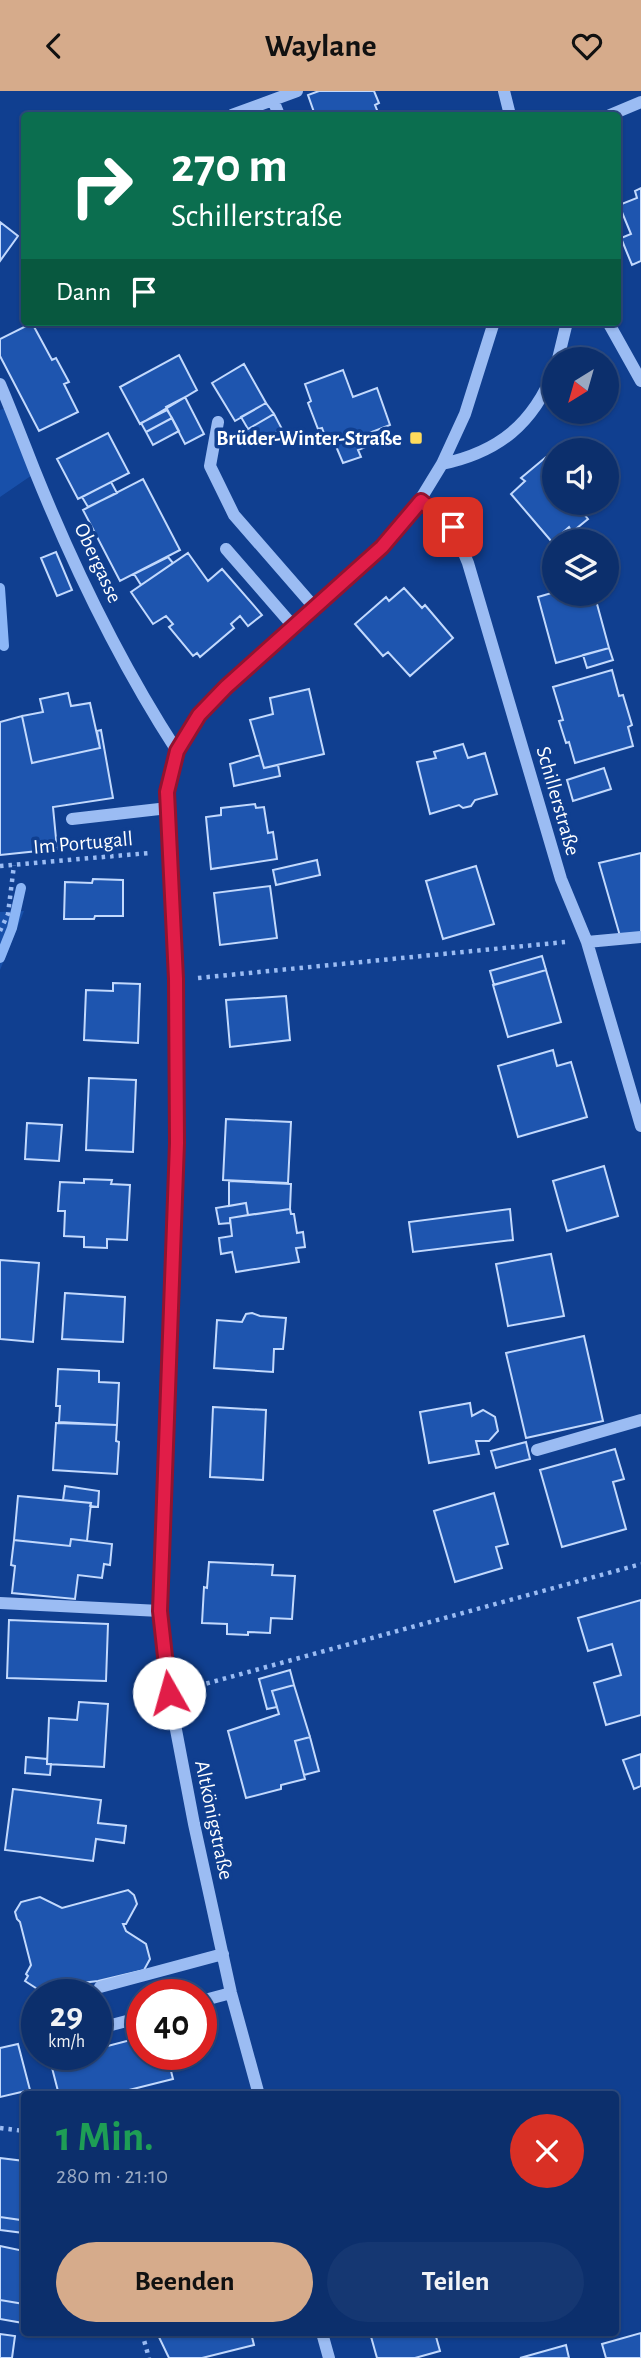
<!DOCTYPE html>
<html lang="de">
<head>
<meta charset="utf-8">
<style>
  :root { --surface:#0c2f6c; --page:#153772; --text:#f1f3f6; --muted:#9aa9c2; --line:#2c4a7f; --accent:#d6ab8b }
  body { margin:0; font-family:"Alegreya Sans",sans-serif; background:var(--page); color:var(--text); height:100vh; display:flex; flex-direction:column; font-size:26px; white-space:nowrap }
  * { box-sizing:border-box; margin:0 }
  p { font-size:23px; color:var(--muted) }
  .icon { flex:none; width:38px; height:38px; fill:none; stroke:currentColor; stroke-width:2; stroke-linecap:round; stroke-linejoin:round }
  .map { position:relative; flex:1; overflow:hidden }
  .details { position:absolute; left:21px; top:2000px; width:598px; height:245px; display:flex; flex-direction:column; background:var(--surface); border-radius:7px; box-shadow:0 2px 5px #0004,0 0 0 2px var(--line) }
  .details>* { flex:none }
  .hud { position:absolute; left:21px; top:21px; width:600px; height:214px; border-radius:7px; box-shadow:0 2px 5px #0004,0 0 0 2px var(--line); background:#0b6e4f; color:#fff; overflow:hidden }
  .needle { width:46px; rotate:217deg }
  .buttons { position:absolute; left:542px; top:256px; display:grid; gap:14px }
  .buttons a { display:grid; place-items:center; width:77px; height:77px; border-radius:50%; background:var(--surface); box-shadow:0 2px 5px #0004,0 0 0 2px var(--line); font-size:35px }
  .speed { position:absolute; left:21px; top:1888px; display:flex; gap:14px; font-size:35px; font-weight:700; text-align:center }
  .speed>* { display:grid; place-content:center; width:91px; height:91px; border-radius:50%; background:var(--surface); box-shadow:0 2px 5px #0004,0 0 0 2px var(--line); line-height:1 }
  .speed small { font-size:18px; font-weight:400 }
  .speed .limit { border:10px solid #d22; background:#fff; color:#111 }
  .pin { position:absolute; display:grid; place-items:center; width:60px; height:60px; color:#fff; margin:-30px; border-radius:14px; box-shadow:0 4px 10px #0006 }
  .me { position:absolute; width:77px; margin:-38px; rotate:353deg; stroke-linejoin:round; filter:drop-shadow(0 0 5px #0008) }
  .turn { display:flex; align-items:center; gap:24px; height:147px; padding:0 35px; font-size:32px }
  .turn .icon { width:91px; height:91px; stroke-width:2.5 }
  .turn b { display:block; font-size:49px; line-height:60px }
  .then { display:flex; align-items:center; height:66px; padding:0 35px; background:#0003; gap:14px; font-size:26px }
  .round { display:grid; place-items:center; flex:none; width:74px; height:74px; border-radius:37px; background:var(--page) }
  .head { display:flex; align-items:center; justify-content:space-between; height:119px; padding:0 35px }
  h1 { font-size:42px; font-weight:700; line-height:52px; color:#1e9e55 }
  .button { display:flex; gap:14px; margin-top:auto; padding:14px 35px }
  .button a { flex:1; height:80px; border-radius:42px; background:var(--accent); color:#111; font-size:28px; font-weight:700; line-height:80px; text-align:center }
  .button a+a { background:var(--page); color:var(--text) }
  header { display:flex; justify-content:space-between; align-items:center; height:91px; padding:0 35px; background:var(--accent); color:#111; font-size:32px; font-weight:700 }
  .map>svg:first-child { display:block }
</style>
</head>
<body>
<header><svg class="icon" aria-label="back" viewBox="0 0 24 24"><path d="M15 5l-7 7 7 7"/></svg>Waylane<svg class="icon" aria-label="heart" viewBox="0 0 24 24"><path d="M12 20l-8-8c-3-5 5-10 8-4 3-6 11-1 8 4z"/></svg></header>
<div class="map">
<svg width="641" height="2267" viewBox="0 0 641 2267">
  <rect width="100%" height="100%" fill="#103f90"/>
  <path fill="#1850aa" d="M 6,317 L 38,380 L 0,406 L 0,319 Z
    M 24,820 L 0,879 L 0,821 Z"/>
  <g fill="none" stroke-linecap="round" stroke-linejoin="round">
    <path stroke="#8cb6f6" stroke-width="10" d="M 0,497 L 4,555
      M 0,867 L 12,837 L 21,797"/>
  </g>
  <path fill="#1e55af" stroke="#c2d9fd" stroke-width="2" d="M 319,0 L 374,0 L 379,12 L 375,14 L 379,24 L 315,24 L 308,4 Z
    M 641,97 L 641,170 L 632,174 L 621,147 L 631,143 L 619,114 L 637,107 L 635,100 Z
    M 0,131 L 18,145 L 0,170 Z
    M 32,232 L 52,269 L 56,267 L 69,291 L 64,293 L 78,321 L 39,340 L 0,265 L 0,248 Z
    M 179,264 L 197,299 L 140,333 L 120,296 Z
    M 244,273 L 266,312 L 235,330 L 212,292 Z
    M 343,279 L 353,306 L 377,297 L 390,334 L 369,342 L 373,353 L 358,359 L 361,366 L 343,372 L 333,348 L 327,350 L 322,337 L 318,338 L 308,312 L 311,310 L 305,293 Z
    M 185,306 L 204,343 L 185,353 L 166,316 Z
    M 266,312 L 274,323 L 248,338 L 241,326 Z
    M 167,319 L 172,327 L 146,341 L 141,332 Z
    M 274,323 L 282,338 L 252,355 L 243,341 Z
    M 172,327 L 179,340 L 153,354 L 146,341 Z
    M 108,342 L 129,382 L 78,408 L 57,368 Z
    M 555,364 L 555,411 L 597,411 L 584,423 L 588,428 L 572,441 L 569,436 L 552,451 L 511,403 L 525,390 L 521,387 L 546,366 L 549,369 Z
    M 143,388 L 180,459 L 120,490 L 83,419 Z
    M 111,391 L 117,402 L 88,416 L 82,406 Z
    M 56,461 L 72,499 L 57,505 L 41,467 Z
    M 188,462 L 208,490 L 222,478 L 262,524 L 248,535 L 240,525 L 231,533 L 234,537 L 200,566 L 197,562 L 193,565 L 169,536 L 173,533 L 166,525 L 153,533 L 131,501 Z
    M 168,466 L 173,472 L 141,494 L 134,483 Z
    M 404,497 L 422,517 L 425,514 L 453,547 L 410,585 L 388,561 L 383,565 L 355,533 L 386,506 L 389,510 Z
    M 555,501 L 594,502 L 609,557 L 556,572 L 538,506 Z
    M 609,557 L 613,569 L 587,577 L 583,564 Z
    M 612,579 L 619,605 L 623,604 L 632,634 L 628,636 L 633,655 L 575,672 L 569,651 L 566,652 L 559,630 L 563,629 L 553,596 Z
    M 309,598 L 324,663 L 264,677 L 250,629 L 273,623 L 270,607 Z
    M 68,602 L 71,615 L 90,612 L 100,657 L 32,672 L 22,625 L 43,621 L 40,608 Z
    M 22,625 L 32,672 L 100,657 L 97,640 L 101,639 L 113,707 L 53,716 L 57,758 L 0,764 L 0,631 Z
    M 463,653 L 468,667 L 485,662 L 497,703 L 475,709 L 471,715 L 463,717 L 459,714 L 430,723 L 417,671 L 436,667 L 434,661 Z
    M 260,664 L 264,677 L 278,674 L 280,685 L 234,695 L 230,673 Z
    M 604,677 L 611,698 L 573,710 L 567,689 Z
    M 255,713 L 256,717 L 264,716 L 268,742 L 273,741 L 277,768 L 211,778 L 206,726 L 221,724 L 221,717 Z
    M 641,762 L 641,842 L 620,845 L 599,772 Z
    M 317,769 L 320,784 L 276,794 L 273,779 Z
    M 476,775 L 494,833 L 443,848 L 426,790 Z
    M 93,788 L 123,789 L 123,825 L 95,825 L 94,828 L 64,828 L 65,791 L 92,792 Z
    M 270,795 L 277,847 L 220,854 L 214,802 Z
    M 542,865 L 546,879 L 494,894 L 490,880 Z
    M 546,879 L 561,931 L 508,946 L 493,894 Z
    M 113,892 L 140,893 L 138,952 L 84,949 L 86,899 L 113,900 Z
    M 286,905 L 290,949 L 230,956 L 226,909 Z
    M 553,959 L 557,975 L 571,971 L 587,1026 L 518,1046 L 498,975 Z
    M 89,987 L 136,989 L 133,1061 L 86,1059 Z
    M 226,1028 L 291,1031 L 288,1092 L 223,1089 Z
    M 27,1032 L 62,1034 L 59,1070 L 25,1068 Z
    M 604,1075 L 618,1125 L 567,1140 L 553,1090 Z
    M 84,1088 L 112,1089 L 111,1093 L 130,1094 L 127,1149 L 107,1148 L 107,1157 L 84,1156 L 84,1146 L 64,1145 L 65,1120 L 58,1120 L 60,1091 L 84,1092 Z
    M 229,1090 L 291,1093 L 290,1118 L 248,1124 L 246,1112 L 229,1115 Z
    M 246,1112 L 248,1124 L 230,1127 L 230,1132 L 219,1133 L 216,1117 Z
    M 290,1118 L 291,1123 L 294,1123 L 297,1142 L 303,1141 L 305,1156 L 296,1157 L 299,1171 L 236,1181 L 232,1161 L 221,1163 L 219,1147 L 232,1145 L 230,1127 Z
    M 510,1118 L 513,1149 L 413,1161 L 409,1131 Z
    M 551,1163 L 564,1225 L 508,1235 L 496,1173 Z
    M 0,1169 L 39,1172 L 33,1251 L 0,1248 Z
    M 65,1202 L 125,1206 L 123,1251 L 62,1248 Z
    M 252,1222 L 260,1225 L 286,1227 L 283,1258 L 274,1258 L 273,1281 L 214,1277 L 217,1229 L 242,1231 L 246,1223 Z
    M 584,1245 L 603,1330 L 526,1347 L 506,1262 Z
    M 58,1278 L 99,1280 L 99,1291 L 119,1292 L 117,1334 L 59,1331 L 60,1315 L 56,1315 Z
    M 470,1312 L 472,1325 L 483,1319 L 495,1326 L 498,1340 L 489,1350 L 476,1350 L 479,1363 L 429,1372 L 420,1321 Z
    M 213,1316 L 266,1319 L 263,1389 L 210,1386 Z
    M 56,1332 L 117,1334 L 116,1350 L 119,1351 L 117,1383 L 53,1379 Z
    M 526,1351 L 530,1368 L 496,1377 L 491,1360 Z
    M 615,1358 L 624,1388 L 613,1391 L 626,1438 L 562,1456 L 540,1379 Z
    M 65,1395 L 99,1400 L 98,1416 L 90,1415 L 91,1412 L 63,1409 Z
    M 494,1402 L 508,1453 L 496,1456 L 502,1477 L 455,1491 L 434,1420 Z
    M 18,1405 L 91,1412 L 87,1450 L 71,1448 L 70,1455 L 14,1449 Z
    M 71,1448 L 112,1453 L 110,1474 L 104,1473 L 102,1487 L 78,1484 L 75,1508 L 12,1502 L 15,1475 L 11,1474 L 14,1449 L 70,1455 Z
    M 209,1471 L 273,1474 L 272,1484 L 295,1485 L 292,1528 L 271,1527 L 270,1542 L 248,1541 L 248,1544 L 227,1543 L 227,1533 L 202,1532 L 204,1496 L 207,1497 Z
    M 641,1509 L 641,1624 L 606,1634 L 594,1592 L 621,1584 L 612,1553 L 588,1560 L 578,1527 Z
    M 9,1529 L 108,1533 L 106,1590 L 7,1587 Z
    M 290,1579 L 294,1594 L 272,1600 L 277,1616 L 267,1618 L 259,1588 Z
    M 294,1594 L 310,1646 L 295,1650 L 305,1688 L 281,1694 L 281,1698 L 246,1707 L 228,1640 L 279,1623 L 272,1600 Z
    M 79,1611 L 108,1613 L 104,1676 L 47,1673 L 49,1627 L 77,1629 Z
    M 310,1646 L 319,1680 L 304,1684 L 295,1650 Z
    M 641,1663 L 641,1695 L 634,1698 L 623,1669 Z
    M 26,1666 L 47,1668 L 47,1673 L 51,1673 L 50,1684 L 25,1682 Z
    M 13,1698 L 101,1709 L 98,1732 L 126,1735 L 124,1752 L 96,1748 L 93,1770 L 5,1759 Z
    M 128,1799 L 134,1804 L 137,1813 L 126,1833 L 123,1833 L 126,1840 L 146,1853 L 150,1868 L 144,1879 L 98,1890 L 64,1894 L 61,1897 L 39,1899 L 25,1890 L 28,1885 L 26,1883 L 31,1874 L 20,1831 L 17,1828 L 15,1821 L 21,1811 L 40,1806 L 62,1817 Z
    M 142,1946 L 142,1964 L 167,1964 L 173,1988 L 109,2004 L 59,2004 L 50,1969 L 73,1964 L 96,1964 L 96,1958 Z
    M 18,1953 L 30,1999 L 0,2006 L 0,1957 Z
    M 0,2067 L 24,2070 L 24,2106 L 21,2129 L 0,2126 Z
    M 0,2126 L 21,2129 L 22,2126 L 24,2126 L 24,2142 L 0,2139 Z
    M 0,2155 L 24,2160 L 24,2213 L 0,2209 Z
    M 0,2209 L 24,2213 L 23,2232 L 0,2228 Z
    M 157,2242 L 251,2242 L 254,2254 L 202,2267 L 169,2267 Z
    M 370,2242 L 435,2242 L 440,2260 L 415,2267 L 377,2267 Z
    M 641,2242 L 641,2267 L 606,2267 L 602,2253 Z
    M 0,2243 L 15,2245 L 12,2267 L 0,2267 Z
    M 566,2254 L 569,2267 L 520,2267 Z"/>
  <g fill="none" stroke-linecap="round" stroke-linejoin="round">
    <path stroke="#9bbcf3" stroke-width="4.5" stroke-dasharray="3.5 5" stroke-linecap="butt" d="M 0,775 L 149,762
      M 0,840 L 8,823 L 14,774
      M 198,887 L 565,851
      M 190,1597 L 641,1473
      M 0,2037 L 24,2040
      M 142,2242 L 149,2267"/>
    <path stroke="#9bbcf3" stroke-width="12" d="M 504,0 L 510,24
      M 273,9 L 279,24
      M 232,24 L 297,0
      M 610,24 L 641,11
      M 608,231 L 641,290
      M 558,268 L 567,231
      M 0,293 C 12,321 23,350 34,378 C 73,475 120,572 177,660
      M 218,331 L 210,375 L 234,424 L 315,517
      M 442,373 C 499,361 533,333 555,278
      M 420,409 L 453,436 L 468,472 L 561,788 L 587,851 L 641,1035
      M 226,458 L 293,535
      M 72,728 L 168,717
      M 587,851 L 641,846
      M 537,1359 L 641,1329
      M 0,1512 L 160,1520
      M 100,1896 L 223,1863
      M 201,1910 L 231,1902
      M 96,1938 L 142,1926
      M 34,1955 L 37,1955
      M 259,2004 L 231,1902 L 194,1733 L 169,1602 L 160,1520 L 177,1052 L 176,888 L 167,701 L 177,660 L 199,624 L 226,596 L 382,456 L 420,409 L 442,373 L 465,323 L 494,231
      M 322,2242 L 329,2267"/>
  </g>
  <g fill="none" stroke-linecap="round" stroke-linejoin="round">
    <g stroke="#92132f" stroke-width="18">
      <path id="route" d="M 169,1602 L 160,1520 L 177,1052 L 176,888 L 167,701 L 177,660 L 199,624 L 226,596 L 382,456 L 421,410 L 453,436"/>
    </g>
    <use href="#route" stroke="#e11d48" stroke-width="12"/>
  </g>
  <rect fill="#ffdb5c" stroke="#103f90" stroke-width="2.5" x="409" y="340" width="14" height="14" rx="3.5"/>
  <g text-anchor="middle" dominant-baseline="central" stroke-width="7" stroke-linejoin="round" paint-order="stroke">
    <g font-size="21" font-weight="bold" fill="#fff" stroke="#103f90" text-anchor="end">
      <text x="402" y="347">Brüder-Winter-Straße</text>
    </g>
    <g font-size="21" fill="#fff" stroke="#103f90">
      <text transform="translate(98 472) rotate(65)">Obergasse</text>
      <text transform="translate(558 710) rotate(74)">Schillerstraße</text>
      <text transform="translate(83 752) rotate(-5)">Im Portugall</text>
      <text transform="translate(214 1729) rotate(78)">Altkönigstraße</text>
    </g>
  </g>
</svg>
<div class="buttons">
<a><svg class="needle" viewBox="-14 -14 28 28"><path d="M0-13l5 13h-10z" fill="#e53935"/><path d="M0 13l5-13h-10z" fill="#9aa9c2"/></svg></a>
<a><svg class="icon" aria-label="sound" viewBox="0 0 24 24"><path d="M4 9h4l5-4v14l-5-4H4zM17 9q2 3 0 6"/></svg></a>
<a><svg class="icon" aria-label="layers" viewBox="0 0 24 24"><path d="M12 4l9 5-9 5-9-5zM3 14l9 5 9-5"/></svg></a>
</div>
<div class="speed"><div>29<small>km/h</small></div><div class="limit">40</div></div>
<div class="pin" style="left:453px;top:436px;background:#d93025"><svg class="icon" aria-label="arrive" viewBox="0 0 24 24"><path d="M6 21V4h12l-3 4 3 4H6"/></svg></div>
<svg class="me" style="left:169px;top:1602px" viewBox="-20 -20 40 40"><circle r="19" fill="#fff"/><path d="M0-13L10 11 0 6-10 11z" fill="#e11d48"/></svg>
<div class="hud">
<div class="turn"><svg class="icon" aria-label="right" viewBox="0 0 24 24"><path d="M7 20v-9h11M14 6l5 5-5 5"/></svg><div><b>270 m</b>Schillerstraße</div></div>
<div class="then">Dann<svg class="icon" aria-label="arrive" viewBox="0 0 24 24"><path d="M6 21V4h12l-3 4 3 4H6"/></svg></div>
</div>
<section class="details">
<div class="head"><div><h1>1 Min.</h1><p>280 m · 21:10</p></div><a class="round" style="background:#d93025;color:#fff"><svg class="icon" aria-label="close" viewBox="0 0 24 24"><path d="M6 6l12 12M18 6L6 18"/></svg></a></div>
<div class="button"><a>Beenden</a><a>Teilen</a></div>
</section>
</div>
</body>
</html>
